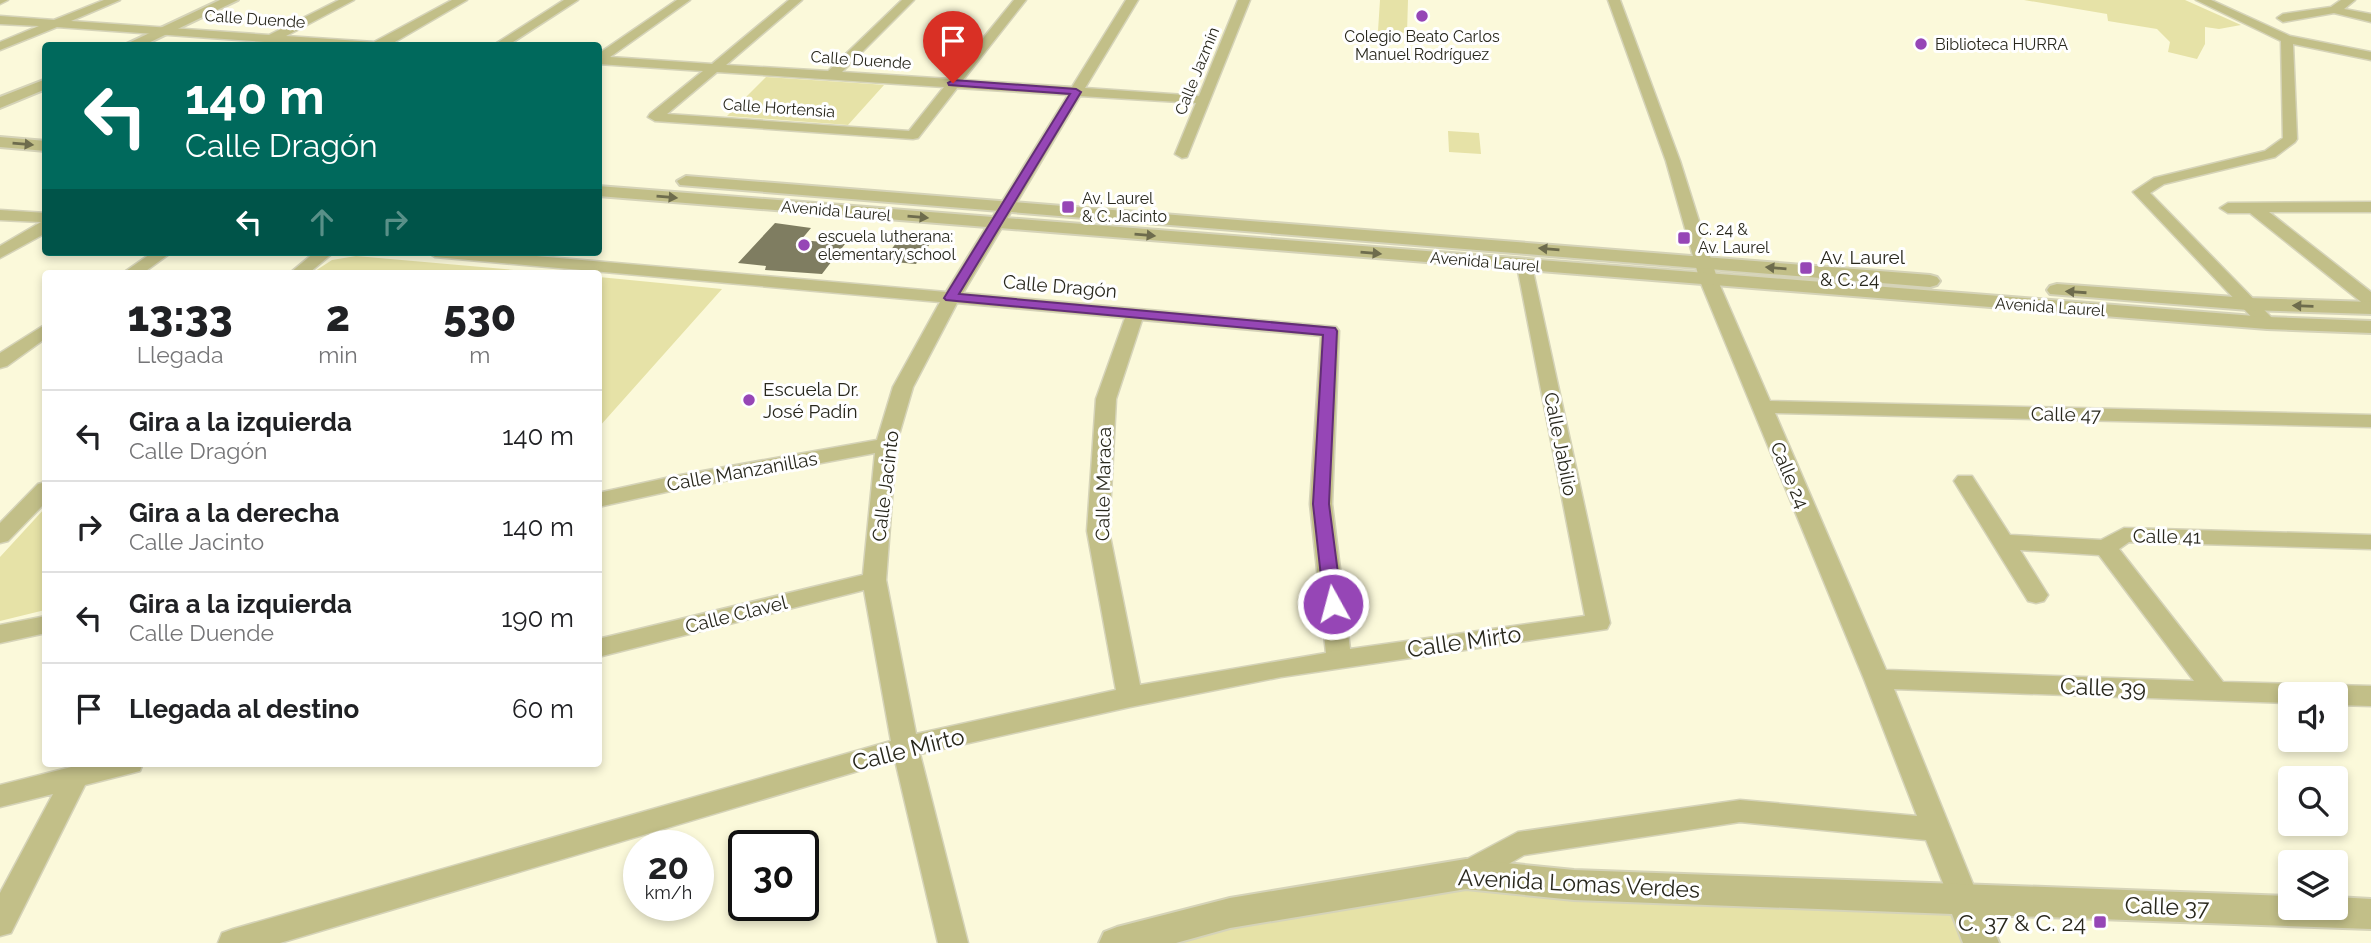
<!DOCTYPE html>
<html lang="es">
<head>
<meta charset="utf-8">
<style>
  :root { --surface:#fff; --page:#f6f6f6; --text:#202124; --muted:#757577; --line:#e0e0e0 }
  body { margin:0; font-family:Raleway,sans-serif; background:var(--page); color:var(--text); height:100vh; display:flex; flex-direction:column; font-size:26px; white-space:nowrap }
  * { box-sizing:border-box; margin:0 }
  p { font-size:23px; color:var(--muted) }
  .icon { flex:none; width:38px; height:38px; fill:none; stroke:currentColor; stroke-width:2; stroke-linecap:round; stroke-linejoin:round }
  .map { position:relative; flex:1; overflow:hidden }
  .drawer { position:absolute; left:42px; top:270px; width:560px; height:497px; display:flex; flex-direction:column; background:var(--surface); border-radius:7px; box-shadow:0 4px 10px #0003 }
  .drawer>* { flex:none }
  .guide { position:absolute; left:42px; top:42px; width:560px; height:214px; border-radius:7px; box-shadow:0 4px 10px #0003; background:#00695c; color:#fff; overflow:hidden }
  .fabs { position:absolute; left:2278px; top:682px; display:grid; gap:14px }
  .fabs a { display:grid; place-items:center; width:70px; height:70px; border-radius:7px; background:var(--surface); box-shadow:0 4px 10px #0003; font-size:35px }
  .speed { position:absolute; left:623px; top:830px; display:flex; gap:14px; font-size:35px; font-weight:700; text-align:center }
  .speed>* { display:grid; place-content:center; width:91px; height:91px; border-radius:50%; background:var(--surface); box-shadow:0 4px 10px #0003; line-height:1 }
  .speed small { font-size:18px; font-weight:400 }
  .speed .limit { border:4px solid #111; border-radius:10px; background:#fff; color:#111 }
  .pin { position:absolute; display:grid; place-items:center; width:60px; height:60px; color:#fff; margin:-72px -30px; border-radius:50% 50% 50% 0; rotate:-45deg; box-shadow:0 0 7px #0007 }
  .pin .icon { rotate:45deg }
  .me { position:absolute; width:77px; margin:-38px; rotate:353deg; stroke-linejoin:round; filter:drop-shadow(0 0 5px #0008) }
  .turn { display:flex; align-items:center; gap:24px; height:147px; padding:0 28px; font-size:32px }
  .turn .icon { width:91px; height:91px; stroke-width:2.5 }
  .turn b { display:block; font-size:49px; line-height:60px }
  .lanes { display:flex; align-items:center; height:66px; padding:0 28px; background:#0003; justify-content:center; gap:35px; direction:ltr }
  .lanes .off { opacity:.35 }
  .eta { display:flex; justify-content:space-evenly; align-items:center; height:119px; text-align:center }
  .eta b { font-size:42px; font-weight:800; line-height:49px }
  ul { padding:0; list-style:none }
  li { display:flex; align-items:center; gap:21px; height:91px; padding:0 28px; border-top:2px solid var(--line) }
  li div { flex:1 }
  li b { display:block; font-size:26px }
  li em { font-style:normal }
  .map>svg:first-child { display:block }
</style>
</head>
<body>
<div class="map">
<svg width="2371" height="943" viewBox="0 0 2371 943">
  <rect width="100%" height="100%" fill="#fbf9da"/>
  <path fill="#e6e2a7" d="M 1380,0 L 1408,0 L 1407,33 L 1378,31 Z
    M 2024,0 L 2185,0 L 2241,25 L 2219,29 L 2205,27 L 2205,44 L 2197,59 L 2168,52 L 2170,42 L 2157,29 L 2108,21 L 2107,14 Z
    M 766,77 L 872,84 L 884,85 L 848,125 L 727,116 Z
    M 1448,131 L 1479,133 L 1481,154 L 1449,152 Z
    M 356,256 L 549,273 L 312,273 L 332,260 Z
    M 599,277 L 722,289 L 599,427 L 598,277 Z
    M 45,508 L 45,610 L 0,621 L 0,557 Z
    M 1466,874 L 1964,899 L 1981,943 L 1117,943 Z"/>
  <path fill="#7f7d61" d="M 775,223 L 811,228 L 801,240 L 845,244 L 822,274 L 765,270 L 766,266 L 738,263 Z
    M 904,232 L 936,235 L 916,264 L 883,261 Z"/>
  <g fill="none" stroke-linecap="round" stroke-linejoin="round">
    <g stroke="#d5d3b8" stroke-width="3">
      <path id="minor" d="M 0,0 L 8,0 L 0,4 Z
        M 104,0 L 120,0 L 71,21 L 269,35 L 339,0 L 354,0 L 286,36 L 374,42 L 452,0 L 467,0 L 388,46 L 321,46 L 57,27 L 0,50 L 0,42 L 39,26 L 0,24 L 0,16 L 54,20 Z
        M 564,0 L 578,0 L 507,46 L 492,46 Z
        M 677,0 L 690,0 L 610,57 L 712,64 L 789,0 L 802,0 L 726,65 L 828,71 L 902,0 L 914,0 L 842,72 L 950,79 L 1014,0 L 1026,0 L 963,80 L 1072,87 L 1126,0 L 1138,0 L 1085,88 L 1199,96 L 1238,0 L 1250,0 L 1187,157 L 1182,158 L 1175,154 L 1196,103 L 1080,96 L 963,293 L 1336,327 L 1339,331 L 1332,504 L 1350,649 L 1585,616 L 1517,266 L 1519,262 L 1531,262 L 1610,623 L 1607,629 L 1281,677 L 1130,707 L 920,754 L 968,943 L 938,943 L 895,760 L 280,943 L 218,943 L 222,933 L 233,929 L 891,741 L 864,590 L 598,657 L 598,639 L 863,575 L 875,453 L 675,490 L 598,507 L 598,493 L 675,476 L 877,440 L 893,387 L 940,302 L 435,257 L 427,252 L 491,252 L 946,292 L 1068,95 L 957,88 L 918,138 L 913,139 L 655,121 L 648,117 L 650,114 L 703,71 L 598,64 L 598,54 ZM 717,72 L 944,87 L 909,131 L 667,114 ZM 957,303 L 1125,318 L 1096,399 L 1087,531 L 1116,690 L 916,734 L 886,580 L 896,445 L 913,387 ZM 1142,320 L 1321,336 L 1310,504 L 1326,653 L 1140,685 L 1109,531 L 1116,399 Z
        M 1608,0 L 1620,0 L 1680,161 L 1718,281 L 1770,401 L 2371,415 L 2371,427 L 1775,413 L 1886,670 L 2194,681 L 2099,555 L 2020,550 L 2048,595 L 2044,601 L 2036,603 L 2028,601 L 1954,481 L 1958,476 L 1972,476 L 2010,535 L 2101,540 L 2124,528 L 2371,535 L 2371,549 L 2129,542 L 2119,549 L 2223,682 L 2371,686 L 2371,706 L 2336,705 L 2336,695 L 2291,695 L 2291,703 L 1894,689 L 1979,899 L 1975,908 L 1964,912 L 1953,908 L 1926,840 L 1740,822 L 1524,855 L 1476,883 L 1466,887 L 1456,883 L 1451,874 L 1456,865 L 1518,832 L 1740,800 L 1917,816 L 1864,679 L 1700,281 L 1666,161 Z
        M 2196,0 L 2211,0 L 2290,36 L 2371,52 L 2371,60 L 2293,44 L 2297,139 L 2295,142 L 2275,157 L 2164,184 L 2150,193 L 2273,319 L 2276,323 L 2273,327 L 2261,327 L 2133,192 L 2154,178 L 2265,151 L 2283,138 L 2281,41 Z
        M 2341,0 L 2355,0 L 2344,9 L 2371,14 L 2371,22 L 2334,13 L 2283,22 L 2277,18 L 2283,14 L 2331,7 Z
        M 2371,202 L 2371,212 L 2269,212 L 2371,292 L 2371,306 L 2365,305 L 2250,213 L 2228,213 L 2220,208 L 2228,203 Z
        M 0,210 L 46,213 L 46,233 L 0,258 L 0,246 L 41,222 L 0,220 Z
        M 153,252 L 172,252 L 143,273 L 123,273 Z
        M 315,252 L 334,252 L 309,273 L 290,273 Z
        M 46,324 L 46,338 L 7,366 L 0,368 L 0,353 Z
        M 46,482 L 46,502 L 8,541 L 0,543 L 0,523 L 38,484 Z
        M 46,616 L 46,633 L 0,643 L 0,625 Z
        M 87,763 L 143,763 L 140,771 L 85,785 L 11,933 L 0,936 L 0,893 L 53,794 L 0,807 L 0,785 Z"/>
    </g>
    <g stroke="#d5d3b8" stroke-width="4">
      <path id="tertiary" d="M 220,0 L 238,0 L 142,46 L 122,46 Z
        M 46,79 L 46,89 L 0,108 L 0,97 Z
        M 0,137 L 46,141 L 46,151 L 0,147 Z
        M 686,176 L 1930,275 L 1937,277 L 1940,281 L 1937,285 L 1930,287 L 680,185 L 677,181 Z
        M 598,186 L 2267,317 L 2371,321 L 2371,333 L 2267,329 L 598,196 Z
        M 2057,284 L 2248,298 L 2371,302 L 2371,314 L 2248,310 L 2050,294 L 2047,290 L 2050,286 Z
        M 1466,859 L 1574,870 L 2291,896 L 2291,908 L 2336,908 L 2336,897 L 2371,899 L 2371,929 L 1988,915 L 1999,943 L 1963,943 L 1952,914 L 1574,900 L 1466,889 L 1230,928 L 1176,943 L 1099,943 L 1104,932 L 1117,927 L 1230,898 Z"/>
    </g>
    <use href="#minor" fill="#c2bf88" fill-rule="evenodd"/>
    <use href="#tertiary" fill="#c2bf88" fill-rule="evenodd"/>
  </g>
  <defs><path id="oneway-solid" d="M-6-.8H1V-3.2L6.5 0L1 3.2V.8H-6Z" transform="scale(1.75)"/></defs>
  <g fill="#6e6c4d">
    <use href="#oneway-solid" transform="translate(23 144) rotate(5)"/>
    <use href="#oneway-solid" transform="translate(667 197) rotate(5)"/>
    <use href="#oneway-solid" transform="translate(918 217) rotate(5)"/>
    <use href="#oneway-solid" transform="translate(1145 235) rotate(5)"/>
    <use href="#oneway-solid" transform="translate(1549 249) rotate(-175)"/>
    <use href="#oneway-solid" transform="translate(1371 253) rotate(5)"/>
    <use href="#oneway-solid" transform="translate(1776 268) rotate(-175)"/>
    <use href="#oneway-solid" transform="translate(2076 292) rotate(-176)"/>
    <use href="#oneway-solid" transform="translate(2303 306) rotate(-178)"/>
  </g>
  <path fill="#9646b6" stroke="#622e76" stroke-width="2" d="M 953,80 L 1076,89 L 1081,92 L 959,294 L 1335,328 L 1337,331 L 1329,504 L 1342,604 L 1339,608 L 1326,608 L 1324,604 L 1313,504 L 1323,335 L 946,300 L 944,298 L 1070,94 L 949,85 L 948,83 Z"/>
  <g fill="#9646b6" stroke="#fff" stroke-width="2.5">
    <circle cx="1422" cy="16" r="7"/>
    <circle cx="1921" cy="44" r="7"/>
    <rect x="1061" y="200" width="14" height="14" rx="3.5"/>
    <rect x="1677" y="231" width="14" height="14" rx="3.5"/>
    <circle cx="804" cy="245" r="7"/>
    <rect x="1799" y="261" width="14" height="14" rx="3.5"/>
    <circle cx="749" cy="400" r="7"/>
    <rect x="2093" y="915" width="14" height="14" rx="3.5"/>
  </g>
  <g text-anchor="middle" dominant-baseline="central" stroke-width="6" stroke-linejoin="round" paint-order="stroke">
    <g font-size="16" fill="#29281d" stroke="#fff">
      <text transform="translate(255 19) rotate(4)">Calle Duende</text>
      <text transform="translate(861 60) rotate(4)">Calle Duende</text>
      <text transform="translate(1197 71) rotate(-68)">Calle Jazmín</text>
      <text transform="translate(779 108) rotate(4)">Calle Hortensia</text>
      <text transform="translate(836 211) rotate(5)">Avenida Laurel</text>
      <text transform="translate(1485 262) rotate(5)">Avenida Laurel</text>
      <text transform="translate(2050 307) rotate(4)">Avenida Laurel</text>
    </g>
    <g font-size="16" fill="#29281d" stroke="#fff" text-anchor="start">
      <text x="1422" y="36" text-anchor="middle">Colegio Beato Carlos<tspan x="1422" dy="18">Manuel Rodríguez</tspan></text>
      <text x="1935" y="44">Biblioteca HURRA</text>
      <text x="1082" y="198">Av. Laurel<tspan x="1082" dy="18">&amp; C. Jacinto</tspan></text>
      <text x="1698" y="229">C. 24 &amp;<tspan x="1698" dy="18">Av. Laurel</tspan></text>
      <text x="818" y="236">escuela lutherana:<tspan x="818" dy="18">elementary school</tspan></text>
    </g>
    <g font-size="19" fill="#29281d" stroke="#fff" text-anchor="start">
      <text x="1820" y="257">Av. Laurel<tspan x="1820" dy="22">&amp; C. 24</tspan></text>
      <text x="763" y="389">Escuela Dr.<tspan x="763" dy="22">José Padín</tspan></text>
    </g>
    <g font-size="19" fill="#29281d" stroke="#fff">
      <text transform="translate(1060 286) rotate(5)">Calle Dragón</text>
      <text transform="translate(2066 414) rotate(1)">Calle 47</text>
      <text transform="translate(1561 444) rotate(79)">Calle Jabilio</text>
      <text transform="translate(742 471) rotate(-10)">Calle Manzanillas</text>
      <text transform="translate(1790 475) rotate(67)">Calle 24</text>
      <text transform="translate(1103 484) rotate(-89)">Calle Maraca</text>
      <text transform="translate(885 486) rotate(-83)">Calle Jacinto</text>
      <text transform="translate(2167 536) rotate(1)">Calle 41</text>
      <text transform="translate(736 614) rotate(-14)">Calle Clavel</text>
    </g>
    <g font-size="23" fill="#29281d" stroke="#fff">
      <text transform="translate(1464 641) rotate(-8)">Calle Mirto</text>
      <text transform="translate(2103 687) rotate(2)">Calle 39</text>
      <text transform="translate(908 749) rotate(-14)">Calle Mirto</text>
      <text transform="translate(1579 883) rotate(3)">Avenida Lomas Verdes</text>
      <text transform="translate(2167 906) rotate(2)">Calle 37</text>
    </g>
    <g font-size="23" fill="#29281d" stroke="#fff" text-anchor="end">
      <text x="2086" y="922">C. 37 &amp; C. 24</text>
    </g>
  </g>
</svg>
<div class="fabs">
<a><svg class="icon" aria-label="sound" viewBox="0 0 24 24"><path d="M4 9h4l5-4v14l-5-4H4zM17 9q2 3 0 6"/></svg></a>
<a><svg class="icon" aria-label="search" viewBox="0 0 24 24"><circle cx="10" cy="10" r="6"/><path d="M15 15l6 6"/></svg></a>
<a><svg class="icon" aria-label="layers" viewBox="0 0 24 24"><path d="M12 4l9 5-9 5-9-5zM3 14l9 5 9-5"/></svg></a>
</div>
<div class="speed"><div>20<small>km/h</small></div><div class="limit">30</div></div>
<div class="pin" style="left:953px;top:83px;background:#d93025"><svg class="icon" aria-label="arrive" viewBox="0 0 24 24"><path d="M6 21V4h12l-3 4 3 4H6"/></svg></div>
<svg class="me" style="left:1333px;top:604px" viewBox="-20 -20 40 40"><circle r="17" fill="#9646b6" stroke="#fff" stroke-width="3"/><path d="M0-11L8 9 0 5-8 9z" fill="#fff"/></svg>
<div class="guide">
<div class="turn"><svg class="icon" aria-label="left" viewBox="0 0 24 24"><path d="M17 20v-9H6M10 6l-5 5 5 5"/></svg><div><b>140 m</b>Calle Dragón</div></div>
<div class="lanes"><svg class="icon" aria-label="left" viewBox="0 0 24 24"><path d="M17 20v-9H6M10 6l-5 5 5 5"/></svg><svg class="icon off" aria-label="ahead" viewBox="0 0 24 24"><path d="M12 20V5M6 11l6-6 6 6"/></svg><svg class="icon off" aria-label="right" viewBox="0 0 24 24"><path d="M7 20v-9h11M14 6l5 5-5 5"/></svg></div>
</div>
<section class="drawer">
<div class="eta">
<div><b>13:33</b><p>Llegada</p></div>
<div><b>2</b><p>min</p></div>
<div><b>530</b><p>m</p></div>
</div>
<ul>
<li><svg class="icon" aria-label="left" viewBox="0 0 24 24"><path d="M17 20v-9H6M10 6l-5 5 5 5"/></svg><div><b>Gira a la izquierda</b><p>Calle Dragón</p></div><em>140 m</em></li>
<li><svg class="icon" aria-label="right" viewBox="0 0 24 24"><path d="M7 20v-9h11M14 6l5 5-5 5"/></svg><div><b>Gira a la derecha</b><p>Calle Jacinto</p></div><em>140 m</em></li>
<li><svg class="icon" aria-label="left" viewBox="0 0 24 24"><path d="M17 20v-9H6M10 6l-5 5 5 5"/></svg><div><b>Gira a la izquierda</b><p>Calle Duende</p></div><em>190 m</em></li>
<li><svg class="icon" aria-label="arrive" viewBox="0 0 24 24"><path d="M6 21V4h12l-3 4 3 4H6"/></svg><div><b>Llegada al destino</b></div><em>60 m</em></li>
</ul>
</section>
</div>
</body>
</html>
